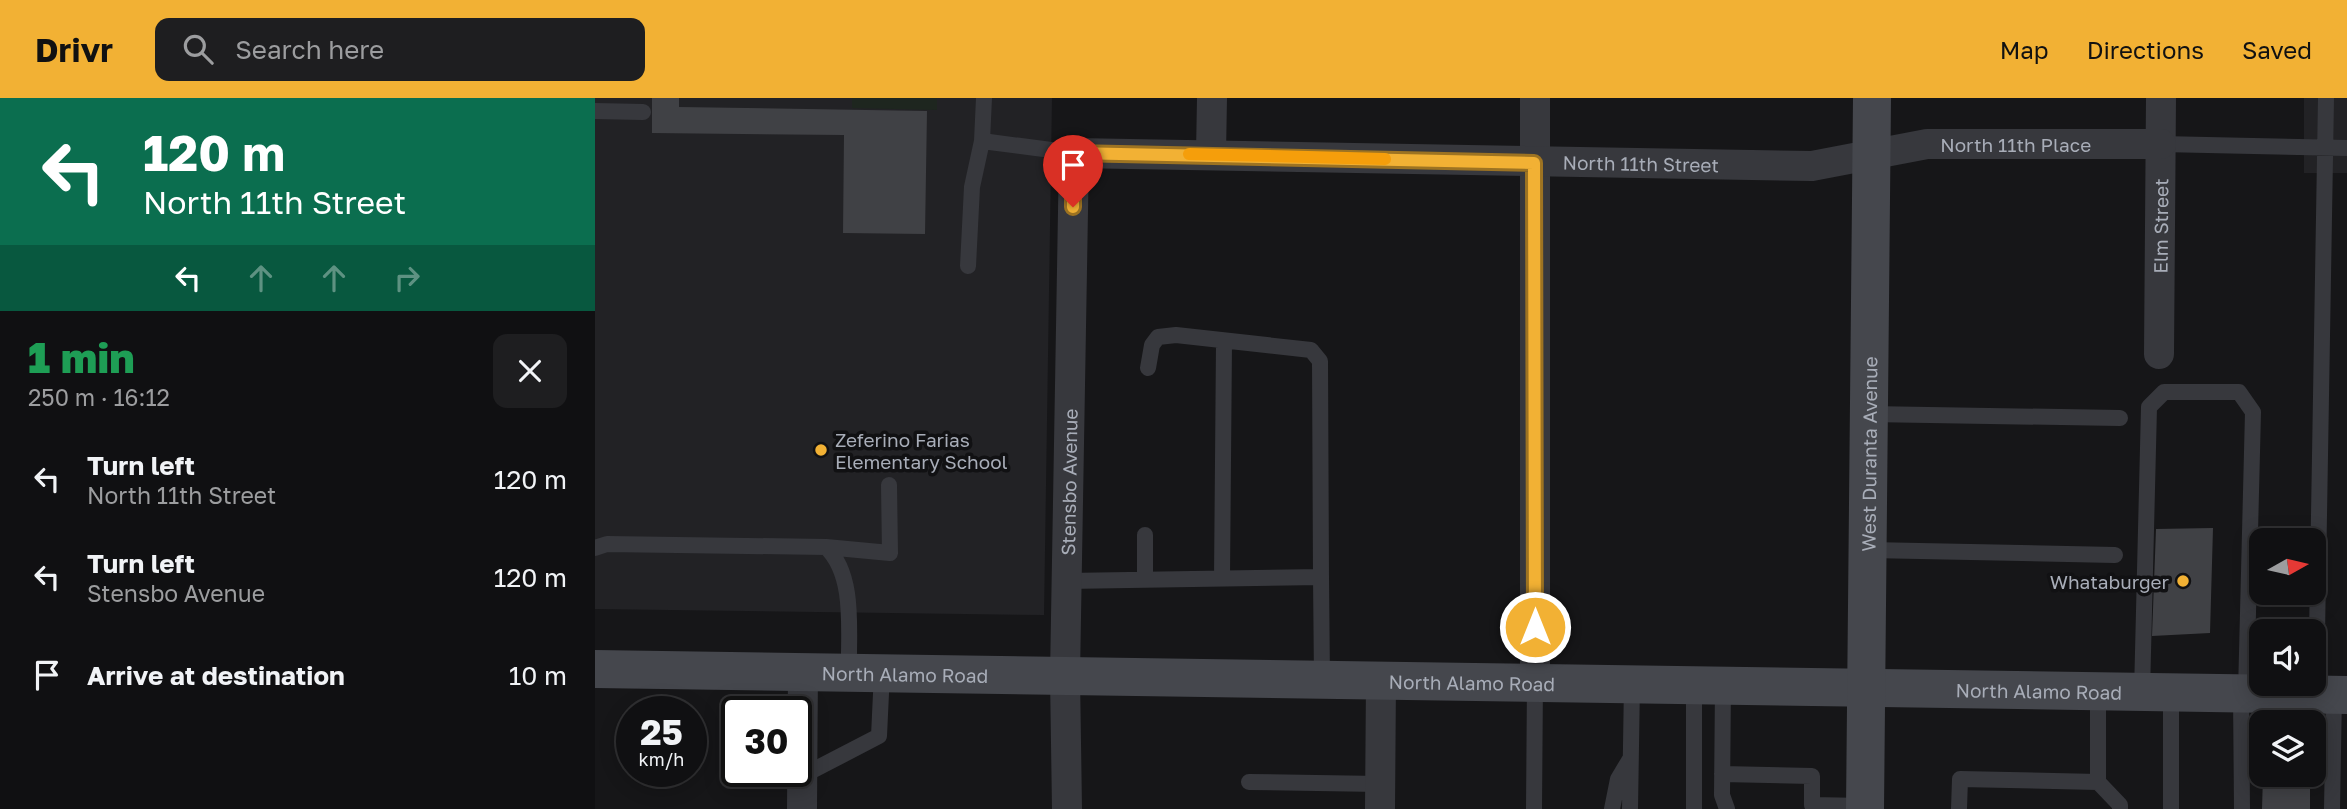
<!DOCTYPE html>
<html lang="en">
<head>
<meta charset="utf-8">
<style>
  :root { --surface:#101012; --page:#1e1e20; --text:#f1f3f6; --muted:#9c9d9f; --line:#303032; --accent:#f2b134 }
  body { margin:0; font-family:"Golos Text",sans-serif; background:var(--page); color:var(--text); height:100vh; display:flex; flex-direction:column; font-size:26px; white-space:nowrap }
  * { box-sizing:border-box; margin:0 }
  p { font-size:23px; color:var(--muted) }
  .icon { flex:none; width:38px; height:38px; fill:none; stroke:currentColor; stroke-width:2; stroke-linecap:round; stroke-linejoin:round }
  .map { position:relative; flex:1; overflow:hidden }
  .sheet { display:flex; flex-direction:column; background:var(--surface); width:595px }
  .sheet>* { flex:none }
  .top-card { background:#0b6e4f; color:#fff; overflow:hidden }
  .needle { width:46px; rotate:82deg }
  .buttons { position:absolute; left:1654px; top:430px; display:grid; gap:14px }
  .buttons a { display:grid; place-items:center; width:77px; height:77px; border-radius:14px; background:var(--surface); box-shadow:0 4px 18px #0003,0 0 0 2px var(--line); font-size:35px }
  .speed { position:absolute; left:21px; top:598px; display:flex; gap:14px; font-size:35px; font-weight:700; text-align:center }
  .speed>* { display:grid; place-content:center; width:91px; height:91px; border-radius:50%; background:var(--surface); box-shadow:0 4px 18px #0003,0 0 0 2px var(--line); line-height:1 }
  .speed small { font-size:18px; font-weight:400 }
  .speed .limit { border:4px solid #111; border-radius:10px; background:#fff; color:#111 }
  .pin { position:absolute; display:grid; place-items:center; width:60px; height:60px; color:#fff; margin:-72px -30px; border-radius:50% 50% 50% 0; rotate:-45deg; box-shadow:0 0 7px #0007 }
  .pin .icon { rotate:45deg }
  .me { position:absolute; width:77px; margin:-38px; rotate:0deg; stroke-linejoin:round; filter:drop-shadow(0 0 5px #0008) }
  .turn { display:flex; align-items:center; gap:24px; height:147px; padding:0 28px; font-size:32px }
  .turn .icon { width:91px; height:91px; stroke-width:2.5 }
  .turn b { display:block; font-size:49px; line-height:60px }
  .lanes { display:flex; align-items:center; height:66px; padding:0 28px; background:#0003; justify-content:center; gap:35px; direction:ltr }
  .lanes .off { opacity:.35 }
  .round { display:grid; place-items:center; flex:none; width:74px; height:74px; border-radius:14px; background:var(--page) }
  .headline { display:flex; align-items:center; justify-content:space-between; height:119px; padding:0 28px }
  h1 { font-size:42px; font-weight:800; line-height:52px; color:#1e9e55 }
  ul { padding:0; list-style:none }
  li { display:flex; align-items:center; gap:21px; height:98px; padding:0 28px }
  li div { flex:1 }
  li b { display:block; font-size:26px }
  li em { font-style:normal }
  header { display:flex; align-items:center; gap:42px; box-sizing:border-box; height:98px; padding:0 35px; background:var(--accent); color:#111 }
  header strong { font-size:33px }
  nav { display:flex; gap:38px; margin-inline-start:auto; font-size:24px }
  .search { width:490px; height:63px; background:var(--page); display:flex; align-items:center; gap:18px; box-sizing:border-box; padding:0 24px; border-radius:14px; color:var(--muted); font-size:26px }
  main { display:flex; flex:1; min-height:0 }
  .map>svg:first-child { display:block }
</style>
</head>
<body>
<header>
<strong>Drivr</strong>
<div class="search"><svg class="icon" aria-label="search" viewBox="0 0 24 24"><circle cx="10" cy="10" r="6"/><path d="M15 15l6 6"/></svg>Search here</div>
<nav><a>Map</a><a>Directions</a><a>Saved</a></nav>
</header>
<main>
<section class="sheet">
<div class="top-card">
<div class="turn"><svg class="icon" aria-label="left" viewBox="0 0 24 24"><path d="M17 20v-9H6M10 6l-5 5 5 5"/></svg><div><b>120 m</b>North 11th Street</div></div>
<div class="lanes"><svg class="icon" aria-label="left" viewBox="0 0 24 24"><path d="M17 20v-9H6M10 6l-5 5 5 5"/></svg><svg class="icon off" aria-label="ahead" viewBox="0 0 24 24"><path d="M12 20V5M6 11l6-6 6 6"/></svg><svg class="icon off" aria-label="ahead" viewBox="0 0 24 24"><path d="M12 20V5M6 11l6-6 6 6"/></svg><svg class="icon off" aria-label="right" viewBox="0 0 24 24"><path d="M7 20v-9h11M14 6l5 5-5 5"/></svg></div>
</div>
<div class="headline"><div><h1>1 min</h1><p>250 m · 16:12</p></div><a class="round"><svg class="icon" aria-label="close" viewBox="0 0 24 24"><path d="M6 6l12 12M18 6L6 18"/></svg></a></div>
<ul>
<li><svg class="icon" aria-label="left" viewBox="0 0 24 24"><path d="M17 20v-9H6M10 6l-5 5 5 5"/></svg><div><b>Turn left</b><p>North 11th Street</p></div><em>120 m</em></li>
<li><svg class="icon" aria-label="left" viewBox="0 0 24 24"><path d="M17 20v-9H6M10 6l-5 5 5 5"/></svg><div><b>Turn left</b><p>Stensbo Avenue</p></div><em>120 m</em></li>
<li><svg class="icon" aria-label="arrive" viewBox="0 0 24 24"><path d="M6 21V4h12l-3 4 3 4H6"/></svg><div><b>Arrive at destination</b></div><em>10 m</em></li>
</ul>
</section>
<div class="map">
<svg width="1752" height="711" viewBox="0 0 1752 711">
  <rect width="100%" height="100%" fill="#161618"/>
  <path fill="#222225" d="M 0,0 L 457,0 L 449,517 L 0,511 Z
    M 1709,0 L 1752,0 L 1752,75 L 1709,75 Z"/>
  <path fill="#1e261f" d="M 257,0 L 342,0 L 342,12 L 257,10 Z"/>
  <path fill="#404145" d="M 57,0 L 84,0 L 84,9 L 332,13 L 330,136 L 248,135 L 249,37 L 57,35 Z
    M 1618,430 L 1615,535 L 1557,538 L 1561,431 Z
    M 1668,677 L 1715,677 L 1715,711 L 1667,711 Z"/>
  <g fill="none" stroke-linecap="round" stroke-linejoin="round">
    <path stroke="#37383d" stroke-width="16" d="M 0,13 L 48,14
      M 387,43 L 479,55
      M 1566,46 L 1752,50
      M 373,168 L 377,89 L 387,43 L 389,0
      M 553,270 L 557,247 L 563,239 L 581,237 L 716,252 L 725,263 L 726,479
      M 1274,316 L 1525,320
      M 550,437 L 550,481
      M 231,449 C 261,478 253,534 254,573
      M 0,450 L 12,446 L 231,449 L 295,455 L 294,387
      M 1274,452 L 1520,457
      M 627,480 L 629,245
      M 471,483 L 726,479 L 727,582
      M 1128,587 L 1127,697 L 1132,711
      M 1547,595 L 1554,309 L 1569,294 L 1644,294 L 1658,314 L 1651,595
      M 1646,596 L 1647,711
      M 1721,596 L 1731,0
      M 1127,676 L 1217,678 L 1217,707 L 1270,708
      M 207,678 L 284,638 L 287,574
      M 654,684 L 785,686
      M 1503,684 L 1503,594
      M 939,711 L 940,584
      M 1017,711 L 1023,681 L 1035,661
      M 1035,711 L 1037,585
      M 1099,711 L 1099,586
      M 1364,711 L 1365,681 L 1503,684 L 1525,707 L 1525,711
      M 1576,711 L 1576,595
      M 1737,711 L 1739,597"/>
    <g stroke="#37383d" stroke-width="30">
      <path d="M 616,56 L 617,0"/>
      <path id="s1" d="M 1564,256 L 1566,0"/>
      <path d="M 940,584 L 940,0"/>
      <path d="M 207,711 L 208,572"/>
      <path id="s2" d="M 472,711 L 470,578 L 479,55 L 1217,68 L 1332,46 L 1566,46"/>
      <path d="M 785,711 L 786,582"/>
    </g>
    <g stroke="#45474d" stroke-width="38">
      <path id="s3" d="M 0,571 L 1752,597"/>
      <path id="s4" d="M 1270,711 L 1277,0"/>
    </g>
  </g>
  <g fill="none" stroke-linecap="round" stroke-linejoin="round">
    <g stroke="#9d7322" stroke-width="18">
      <path id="route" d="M 478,109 L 478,55 L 939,65 L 940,529"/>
    </g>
    <use href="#route" stroke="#f2b134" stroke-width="12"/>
    <path stroke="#f59e0b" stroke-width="12" d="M 594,56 L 790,61"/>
  </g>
  <g fill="#f2b134" stroke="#111113" stroke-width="2.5">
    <circle cx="226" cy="352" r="7"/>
    <circle cx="1588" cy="483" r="7"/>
  </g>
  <g text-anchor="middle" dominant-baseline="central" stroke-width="7" stroke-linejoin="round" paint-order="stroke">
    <g font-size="19" fill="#a8adb8" stroke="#111113">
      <text stroke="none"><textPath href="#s2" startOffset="1600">North 11th Place</textPath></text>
      <text stroke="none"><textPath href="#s2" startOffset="1223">North 11th Street</textPath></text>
      <text stroke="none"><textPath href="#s1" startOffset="128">Elm Street</textPath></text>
      <text stroke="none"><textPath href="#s4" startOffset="355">West Duranta Avenue</textPath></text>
      <text stroke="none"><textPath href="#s2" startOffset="327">Stensbo Avenue</textPath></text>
      <text stroke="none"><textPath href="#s3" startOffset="310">North Alamo Road</textPath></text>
      <text stroke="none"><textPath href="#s3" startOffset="877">North Alamo Road</textPath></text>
      <text stroke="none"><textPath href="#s3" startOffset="1444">North Alamo Road</textPath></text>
    </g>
    <g font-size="19" fill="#a8adb8" stroke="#111113" text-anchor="start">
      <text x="240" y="341">Zeferino Farias<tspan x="240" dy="22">Elementary School</tspan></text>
      <text x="1574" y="483" text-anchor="end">Whataburger</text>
    </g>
  </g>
</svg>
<div class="buttons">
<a><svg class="needle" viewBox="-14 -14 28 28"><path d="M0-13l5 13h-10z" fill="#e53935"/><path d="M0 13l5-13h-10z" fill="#9c9d9f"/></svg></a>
<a><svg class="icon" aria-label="sound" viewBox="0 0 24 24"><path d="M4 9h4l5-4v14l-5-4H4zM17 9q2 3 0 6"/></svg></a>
<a><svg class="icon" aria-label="layers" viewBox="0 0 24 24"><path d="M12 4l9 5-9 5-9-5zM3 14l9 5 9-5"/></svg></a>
</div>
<div class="speed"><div>25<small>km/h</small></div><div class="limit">30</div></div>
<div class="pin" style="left:478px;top:109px;background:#d93025"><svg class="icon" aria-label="arrive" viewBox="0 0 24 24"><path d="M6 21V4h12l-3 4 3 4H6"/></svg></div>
<svg class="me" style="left:940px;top:529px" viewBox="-20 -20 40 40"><circle r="17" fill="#f2b134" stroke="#fff" stroke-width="3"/><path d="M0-11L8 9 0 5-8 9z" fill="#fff"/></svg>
</div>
</main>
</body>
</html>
